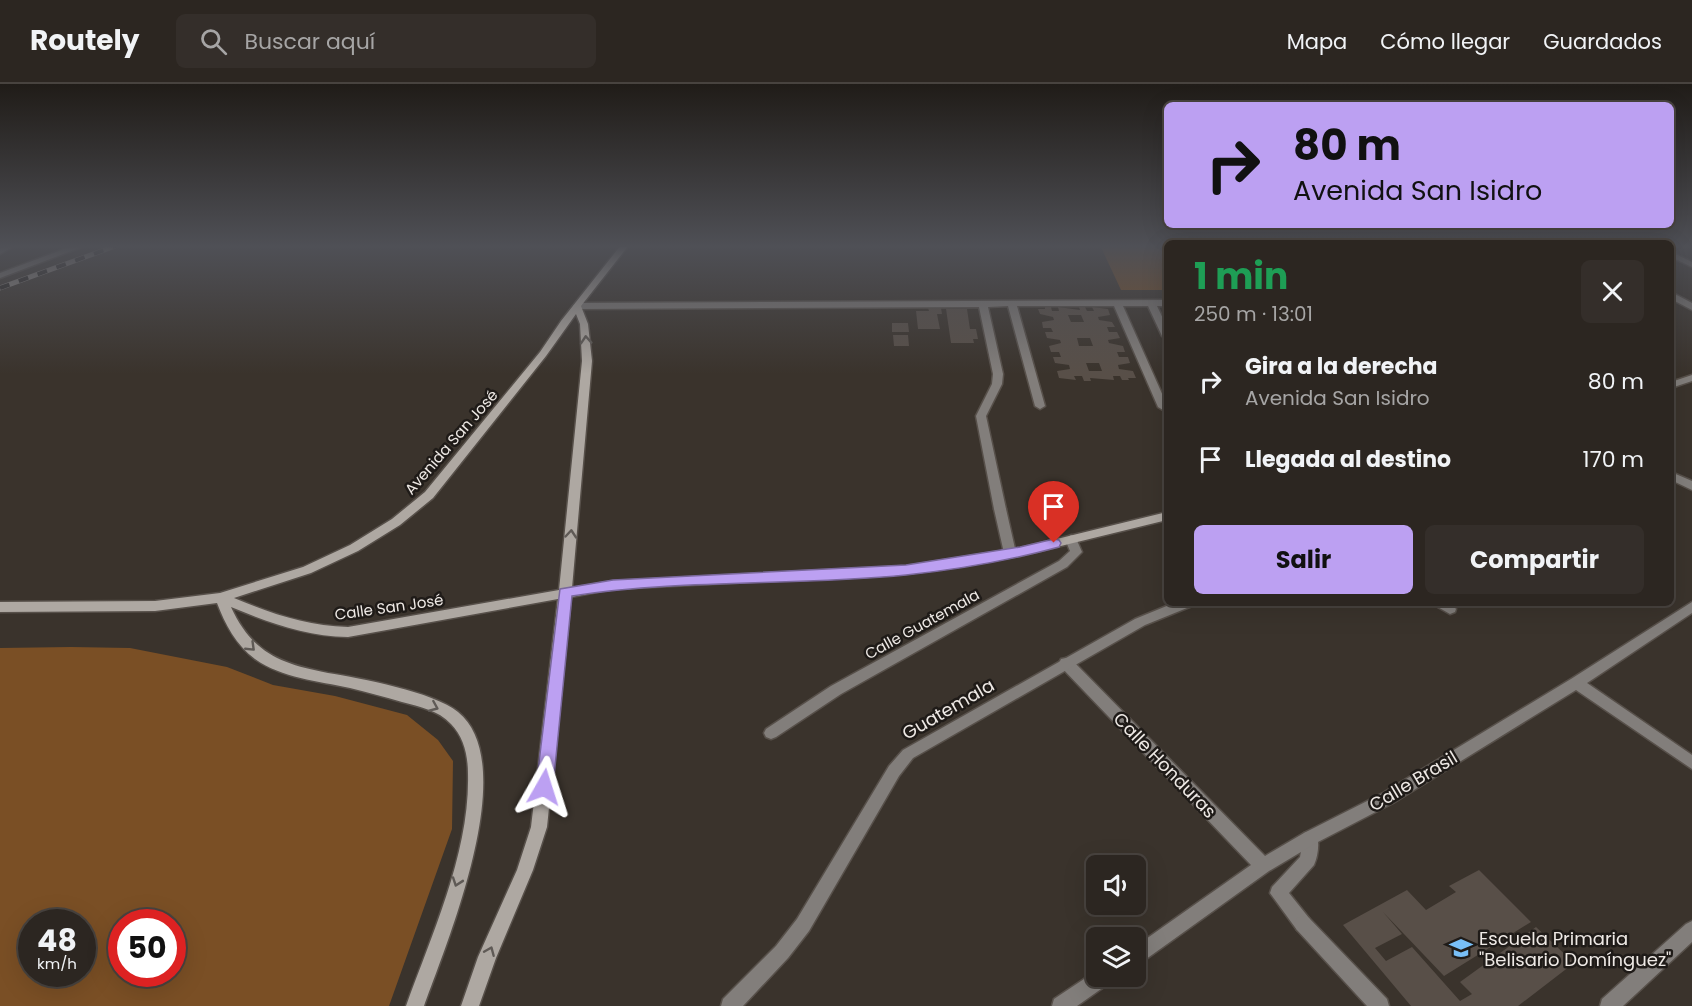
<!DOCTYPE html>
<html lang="es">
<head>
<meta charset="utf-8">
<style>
  :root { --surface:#2c2621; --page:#342e2a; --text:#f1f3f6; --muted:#a6a5a5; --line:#48433f; --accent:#bca0f2 }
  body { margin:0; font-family:Poppins,sans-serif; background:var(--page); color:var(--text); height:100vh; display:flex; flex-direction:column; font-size:22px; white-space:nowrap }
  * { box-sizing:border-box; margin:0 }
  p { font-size:20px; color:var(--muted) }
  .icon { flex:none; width:33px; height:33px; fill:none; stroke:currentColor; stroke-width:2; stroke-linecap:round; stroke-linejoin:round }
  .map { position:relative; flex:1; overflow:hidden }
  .side { position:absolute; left:1164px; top:156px; width:510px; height:366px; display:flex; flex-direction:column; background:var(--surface); border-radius:9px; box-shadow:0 6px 24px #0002,0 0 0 2px var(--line) }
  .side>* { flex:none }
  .hud { position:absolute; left:1164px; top:18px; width:510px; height:126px; border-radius:9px; box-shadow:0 6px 24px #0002,0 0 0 2px var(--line); background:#bca0f2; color:#111; overflow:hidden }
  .buttons { position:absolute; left:1086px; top:771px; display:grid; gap:12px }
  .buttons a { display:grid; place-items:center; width:60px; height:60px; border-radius:9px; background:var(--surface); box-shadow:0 6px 24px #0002,0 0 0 2px var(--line); font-size:30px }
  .speed { position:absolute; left:18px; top:825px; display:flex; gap:12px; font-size:30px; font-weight:700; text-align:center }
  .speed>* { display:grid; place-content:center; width:78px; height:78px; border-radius:50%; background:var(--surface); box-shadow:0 6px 24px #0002,0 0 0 2px var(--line); line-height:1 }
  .speed small { font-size:15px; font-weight:400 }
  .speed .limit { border:9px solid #d22; background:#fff; color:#111 }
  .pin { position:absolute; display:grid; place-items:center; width:51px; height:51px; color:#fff; margin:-62px -26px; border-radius:50% 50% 50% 0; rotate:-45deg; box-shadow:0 0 6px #0007 }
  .pin .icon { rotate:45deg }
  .me { position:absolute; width:66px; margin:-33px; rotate:6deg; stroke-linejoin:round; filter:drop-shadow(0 0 4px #0008) }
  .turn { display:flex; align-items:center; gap:21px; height:126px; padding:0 30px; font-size:27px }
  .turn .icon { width:78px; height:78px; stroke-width:2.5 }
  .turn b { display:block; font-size:42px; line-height:51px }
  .round { display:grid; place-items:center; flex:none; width:63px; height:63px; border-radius:9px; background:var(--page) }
  .head { display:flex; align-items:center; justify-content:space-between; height:102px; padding:0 30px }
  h1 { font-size:36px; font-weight:700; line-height:45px; color:#1e9e55 }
  .button { display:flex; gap:12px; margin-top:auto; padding:12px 30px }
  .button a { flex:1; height:69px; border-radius:9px; background:var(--accent); color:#111; font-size:24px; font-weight:700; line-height:69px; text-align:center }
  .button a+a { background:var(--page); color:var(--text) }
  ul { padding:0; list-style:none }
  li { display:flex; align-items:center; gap:18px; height:78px; padding:0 30px }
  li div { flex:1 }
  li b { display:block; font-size:22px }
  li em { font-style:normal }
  header { display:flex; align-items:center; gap:36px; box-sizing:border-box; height:84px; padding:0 30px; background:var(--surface); border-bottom:2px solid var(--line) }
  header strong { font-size:28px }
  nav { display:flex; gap:33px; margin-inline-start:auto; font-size:21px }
  .search { width:420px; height:54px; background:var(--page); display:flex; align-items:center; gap:15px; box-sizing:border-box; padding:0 21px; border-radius:9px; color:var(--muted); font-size:22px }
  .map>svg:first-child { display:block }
</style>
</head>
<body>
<header>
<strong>Routely</strong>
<div class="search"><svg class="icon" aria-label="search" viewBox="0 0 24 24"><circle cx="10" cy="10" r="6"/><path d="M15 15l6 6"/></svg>Buscar aquí</div>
<nav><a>Mapa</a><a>Cómo llegar</a><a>Guardados</a></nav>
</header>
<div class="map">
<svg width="1692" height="922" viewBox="0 0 1692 922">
  <rect width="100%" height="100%" fill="#3a332c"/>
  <path fill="#7a4f25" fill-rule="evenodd" d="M 1100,161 L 1167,161 L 1167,206 L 1121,206 Z
    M 71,563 L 130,564 L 227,583 L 273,601 L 335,612 L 407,631 L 438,656 L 453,677 L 452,745 L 389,922 L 0,922 L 0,564 ZM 32,838 L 82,838 L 82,890 L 32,890 ZM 122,838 L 172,838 L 172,890 L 122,890 Z"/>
  <path fill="#584f48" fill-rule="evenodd" d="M 1045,223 L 1051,223 L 1052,227 L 1059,227 L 1058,223 L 1080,226 L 1079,223 L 1085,223 L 1087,227 L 1094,227 L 1092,223 L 1108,225 L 1110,231 L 1098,233 L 1099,236 L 1112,238 L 1115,243 L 1107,243 L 1109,248 L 1117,248 L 1120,254 L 1108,256 L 1109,259 L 1123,262 L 1125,268 L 1117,268 L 1119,273 L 1128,273 L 1130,279 L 1118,281 L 1119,285 L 1133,287 L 1136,294 L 1128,294 L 1129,296 L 1122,296 L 1120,292 L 1113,292 L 1114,296 L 1090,294 L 1091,297 L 1084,297 L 1082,292 L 1074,292 L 1076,296 L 1059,294 L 1057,287 L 1070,285 L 1069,281 L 1055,279 L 1053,273 L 1061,273 L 1059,268 L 1051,268 L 1049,262 L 1061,259 L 1060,256 L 1047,254 L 1045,248 L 1053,248 L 1051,244 L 1043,244 L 1042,238 L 1054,236 L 1053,233 L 1040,230 L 1038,225 L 1045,225 ZM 1068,231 L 1081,231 L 1084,238 L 1071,238 ZM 1077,254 L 1090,254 L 1093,262 L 1079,262 ZM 1086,279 L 1099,279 L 1102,287 L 1089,287 Z
    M 928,224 L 941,224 L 942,230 L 937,230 L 940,245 L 918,245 L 916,227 L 929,227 Z
    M 946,225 L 967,225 L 970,245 L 976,245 L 978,255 L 973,255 L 974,259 L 951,259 Z
    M 892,239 L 908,239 L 909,248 L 892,248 Z
    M 893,251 L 908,251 L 909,262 L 894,262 Z
    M 1479,786 L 1531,838 L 1444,892 L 1383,828 L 1402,850 L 1375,864 L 1386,877 L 1412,863 L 1460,917 L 1472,910 L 1460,898 L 1536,843 L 1574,879 L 1518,922 L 1411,922 L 1343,841 L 1407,806 L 1426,826 L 1456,808 L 1449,802 Z"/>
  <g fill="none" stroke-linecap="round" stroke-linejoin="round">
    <g stroke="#57504a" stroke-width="3">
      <path id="pedestrian" d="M 1000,421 L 1006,425 L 1016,469 L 1010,473 L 1004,469 L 994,425 Z
        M 1310,747 L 1316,749 C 1320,758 1318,772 1314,781 L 1289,809 L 1309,834 L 1312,840 L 1309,846 L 1303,848 L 1297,846 L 1270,809 L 1272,803 L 1300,773 L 1304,749 Z"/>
    </g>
    <g stroke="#57504a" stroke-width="3">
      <path id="minor" d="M 6,161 L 16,161 L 0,170 L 0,165 Z
        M 75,161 L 87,161 L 0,194 L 0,189 Z
        M 1671,168 L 1692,178 L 1692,183 L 1671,173 Z
        M 1671,208 L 1692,219 L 1692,226 L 1671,215 Z
        M 1167,216 L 1167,222 L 1157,222 L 1167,243 L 1167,255 L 1162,252 L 1148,222 L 1123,222 L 1167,321 L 1167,325 L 1163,326 L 1158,323 L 1114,222 L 1017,222 L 1045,322 L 1040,325 L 1035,322 L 1008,222 L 988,223 L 1003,290 L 1002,300 L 986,332 L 1006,425 L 1000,429 L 994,425 L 976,332 L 992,300 L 993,290 L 979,223 L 577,225 L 573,222 L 577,219 Z
        M 1671,388 L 1692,397 L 1692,406 L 1671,396 Z
        M 1071,451 L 1075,452 L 1082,468 L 1067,483 L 841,610 L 776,653 L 771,655 L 766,653 L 764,649 L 766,645 L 831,602 L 1059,477 L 1070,467 L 1065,455 Z
        M 1692,518 L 1692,529 L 1587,599 L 1692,671 L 1692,685 L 1576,606 L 1393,719 L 1316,759 L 1269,787 L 1142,878 L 1136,881 L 1136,862 L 1251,781 L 1061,583 L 1059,579 L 1061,575 L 1066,574 L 1071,575 L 1265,772 L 1304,749 L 1383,709 L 1571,595 Z
        M 1435,519 L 1451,519 L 1456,525 L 1455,528 L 1450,530 L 1436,522 Z
        M 1303,832 L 1309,834 L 1387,915 L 1389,922 L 1367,922 L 1297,846 L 1294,840 L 1297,834 Z
        M 1096,887 L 1096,892 L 1114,892 L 1111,898 L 1077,922 L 1052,922 L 1054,915 Z"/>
    </g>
    <g stroke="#57504a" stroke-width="3">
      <path id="tertiary" d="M 1692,291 L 1692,297 L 1671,304 L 1671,298 Z
        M 1174,519 L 1193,519 L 1192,522 L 1145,541 L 913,674 L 899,692 L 809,847 L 788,874 L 743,922 L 721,922 L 723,915 L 776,862 L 797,835 L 889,682 L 903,666 L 1135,535 Z
        M 1692,837 L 1692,858 L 1623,922 L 1600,922 L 1602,915 L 1686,840 Z"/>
    </g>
    <g stroke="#57504a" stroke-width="3">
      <path id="secondary" d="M 621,161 L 629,161 L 581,222 L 588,240 L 592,277 L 572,504 L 613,497 L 906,482 L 1020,464 L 1167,428 L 1167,436 L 1020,472 L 906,490 L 613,505 L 571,513 L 547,743 L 533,786 L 496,874 L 479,922 L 461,922 L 478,873 L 517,786 L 531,743 L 558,515 L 348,553 C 306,552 270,539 231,523 C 252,569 281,580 328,589 C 360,594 434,608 458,628 C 522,680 447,858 424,922 L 406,922 C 432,850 470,768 468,690 C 468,672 464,653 451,640 C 438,626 420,623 402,618 C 385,613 367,608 350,604 C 318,597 282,594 255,575 C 236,561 225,540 217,519 L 155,527 L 0,528 L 0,518 L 155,517 L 220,509 L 303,483 L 350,461 L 392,435 L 425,408 L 540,268 L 561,237 ZM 576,230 L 580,240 L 582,277 L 559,506 L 348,543 C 307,542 272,530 234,514 L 311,489 L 358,467 L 400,441 L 433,414 L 546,272 Z"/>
    </g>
    <use href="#pedestrian" fill="#827e7b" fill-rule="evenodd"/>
    <use href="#minor" fill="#827e7b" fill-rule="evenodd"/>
    <use href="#tertiary" fill="#827e7b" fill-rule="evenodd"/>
    <use href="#secondary" fill="#aea8a2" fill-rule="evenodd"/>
    <g stroke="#9a948f" stroke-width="5">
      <path id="rail" d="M 0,204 L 118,161"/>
    </g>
    <use href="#rail" stroke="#1f1b18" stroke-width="4" stroke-dasharray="10" stroke-linecap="butt"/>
  </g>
  <defs><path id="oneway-chevron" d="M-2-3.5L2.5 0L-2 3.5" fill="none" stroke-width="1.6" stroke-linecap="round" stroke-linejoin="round" transform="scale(1.5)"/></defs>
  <g stroke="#5f5a56">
    <use href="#oneway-chevron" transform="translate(586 256) rotate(-94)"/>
    <use href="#oneway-chevron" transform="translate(571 450) rotate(-85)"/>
    <use href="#oneway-chevron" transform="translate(251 563) rotate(44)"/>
    <use href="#oneway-chevron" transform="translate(434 623) rotate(23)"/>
    <use href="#oneway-chevron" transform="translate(457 798) rotate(109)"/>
    <use href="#oneway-chevron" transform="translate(490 867) rotate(-67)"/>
  </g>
  <linearGradient id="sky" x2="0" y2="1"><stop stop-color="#201c18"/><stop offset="0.56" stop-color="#4f5056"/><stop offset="1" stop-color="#4f5056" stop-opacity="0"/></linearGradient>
  <rect width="1692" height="290" fill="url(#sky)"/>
  <path fill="#bca0f2" stroke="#7a689d" stroke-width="1.5" d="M 1054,455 L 1059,456 L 1061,459 L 1059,463 C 1011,476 955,486 906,491 C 795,502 682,495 572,512 L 553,703 L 551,708 L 544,711 L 538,708 L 536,703 L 560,505 L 613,496 L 906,481 L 1020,463 Z"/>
  <defs>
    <g id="school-bare" transform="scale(1.8)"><path d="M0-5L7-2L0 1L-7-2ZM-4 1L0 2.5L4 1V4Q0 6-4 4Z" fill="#78bff7" stroke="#1f1b18" stroke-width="2.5" paint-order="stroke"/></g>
  </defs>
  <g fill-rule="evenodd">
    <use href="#school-bare" x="1461" y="864"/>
  </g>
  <g text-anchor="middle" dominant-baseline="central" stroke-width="5" stroke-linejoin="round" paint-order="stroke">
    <g font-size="15" fill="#eee9e5" stroke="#1f1b18">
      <text transform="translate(451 358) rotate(-49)">Avenida San José</text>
      <text transform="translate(389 523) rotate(-8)">Calle San José</text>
      <text transform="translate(922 540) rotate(-29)">Calle Guatemala</text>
    </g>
    <g font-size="18" fill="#eee9e5" stroke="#1f1b18">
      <text transform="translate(948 625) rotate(-30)">Guatemala</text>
      <text transform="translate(1165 681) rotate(46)">Calle Honduras</text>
      <text transform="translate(1413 697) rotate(-31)">Calle Brasil</text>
    </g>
    <g font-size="18" fill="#eee9e5" stroke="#1f1b18" text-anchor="start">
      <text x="1479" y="854">Escuela Primaria<tspan x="1479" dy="21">"Belisario Domínguez"</tspan></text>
    </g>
  </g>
</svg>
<div class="buttons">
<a><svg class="icon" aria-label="sound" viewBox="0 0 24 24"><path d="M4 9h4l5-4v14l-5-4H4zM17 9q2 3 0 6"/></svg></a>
<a><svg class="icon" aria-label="layers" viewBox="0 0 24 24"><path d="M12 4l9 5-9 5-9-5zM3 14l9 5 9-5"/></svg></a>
</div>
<div class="speed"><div>48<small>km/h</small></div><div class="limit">50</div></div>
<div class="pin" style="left:1054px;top:459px;background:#d93025"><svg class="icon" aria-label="arrive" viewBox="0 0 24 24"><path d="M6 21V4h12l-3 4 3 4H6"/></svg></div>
<svg class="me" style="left:544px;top:703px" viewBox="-20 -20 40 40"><path d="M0-17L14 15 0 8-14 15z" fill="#bca0f2" stroke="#fff" stroke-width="4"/></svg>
<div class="hud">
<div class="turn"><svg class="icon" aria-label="right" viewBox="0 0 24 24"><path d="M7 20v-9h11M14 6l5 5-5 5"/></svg><div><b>80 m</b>Avenida San Isidro</div></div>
</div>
<section class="side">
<div class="head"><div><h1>1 min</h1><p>250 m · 13:01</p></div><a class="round"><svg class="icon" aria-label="close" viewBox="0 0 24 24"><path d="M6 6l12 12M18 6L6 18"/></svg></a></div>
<ul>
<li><svg class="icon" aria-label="right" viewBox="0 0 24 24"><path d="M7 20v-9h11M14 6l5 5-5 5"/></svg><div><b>Gira a la derecha</b><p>Avenida San Isidro</p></div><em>80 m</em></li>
<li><svg class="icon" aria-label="arrive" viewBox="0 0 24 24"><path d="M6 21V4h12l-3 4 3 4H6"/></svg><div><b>Llegada al destino</b></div><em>170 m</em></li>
</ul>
<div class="button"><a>Salir</a><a>Compartir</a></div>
</section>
</div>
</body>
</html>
